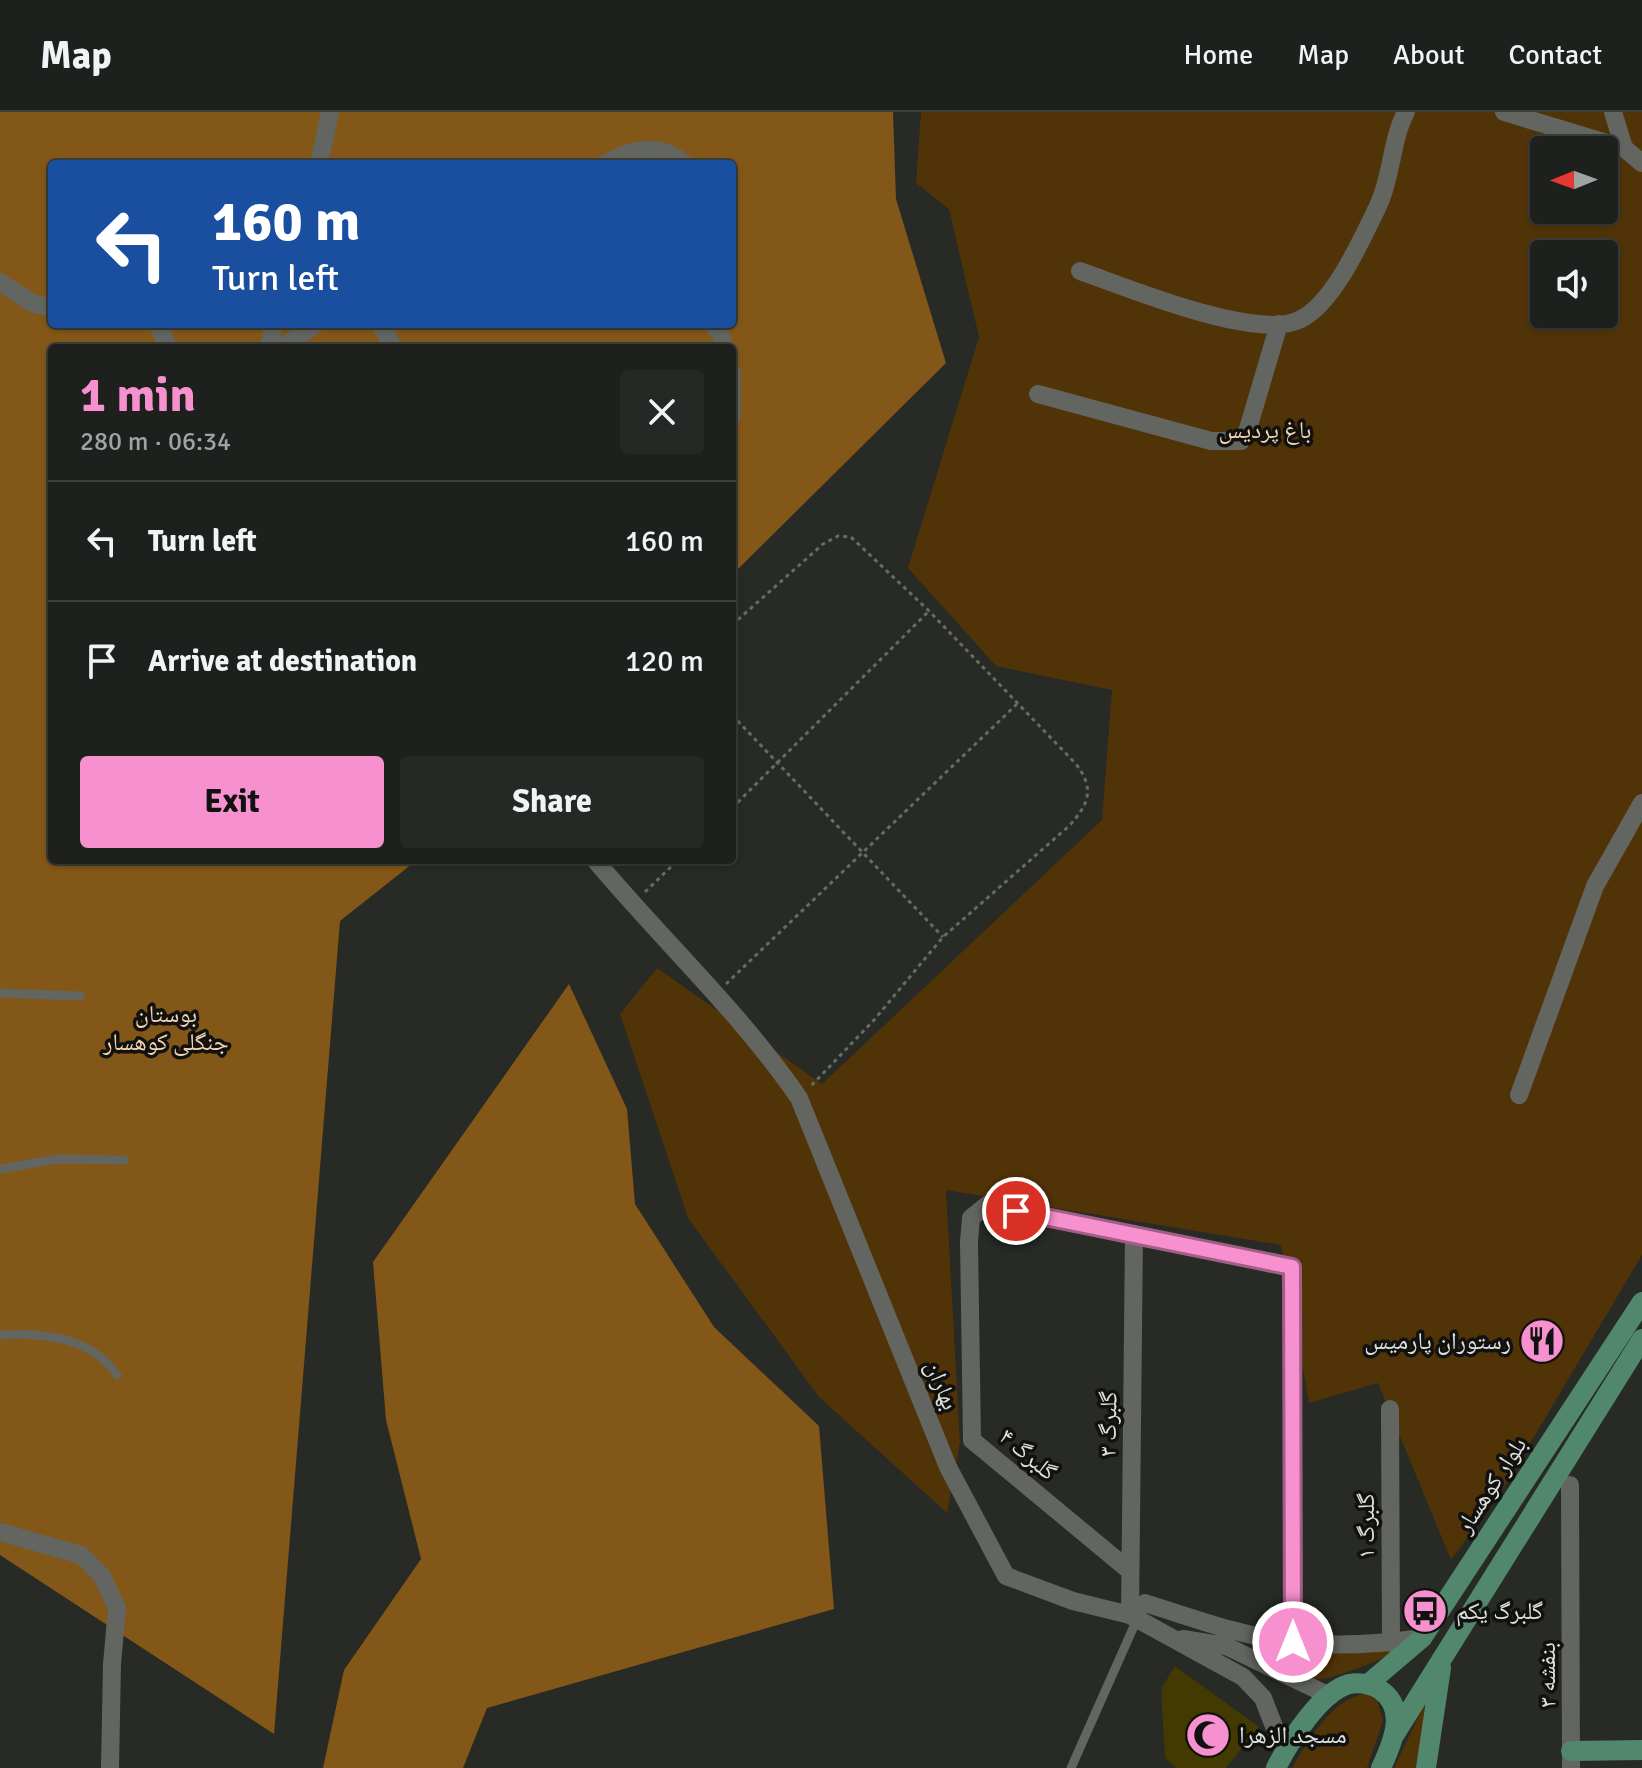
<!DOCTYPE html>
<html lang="en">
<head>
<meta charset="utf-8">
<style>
  :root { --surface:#1d201c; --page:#252825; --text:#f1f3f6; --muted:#a0a3a3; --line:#3b3e3b; --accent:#f790ce }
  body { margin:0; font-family:Signika,"Noto Naskh Arabic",sans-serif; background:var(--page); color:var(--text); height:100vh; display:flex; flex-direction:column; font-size:30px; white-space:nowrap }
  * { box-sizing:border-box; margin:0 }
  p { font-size:26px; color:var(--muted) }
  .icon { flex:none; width:44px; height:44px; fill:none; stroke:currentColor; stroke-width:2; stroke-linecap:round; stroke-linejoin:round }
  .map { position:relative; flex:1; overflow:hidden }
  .drawer { position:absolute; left:48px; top:232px; width:688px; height:520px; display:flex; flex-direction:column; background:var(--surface); border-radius:8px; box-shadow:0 2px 6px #0004,0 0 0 2px var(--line) }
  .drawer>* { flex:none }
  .top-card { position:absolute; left:48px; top:48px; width:688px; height:168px; border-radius:8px; box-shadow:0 2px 6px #0004,0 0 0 2px var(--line); background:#1a4fa0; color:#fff; overflow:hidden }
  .needle { width:52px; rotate:269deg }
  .tools { position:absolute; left:1530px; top:24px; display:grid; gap:16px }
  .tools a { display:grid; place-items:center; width:88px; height:88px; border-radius:8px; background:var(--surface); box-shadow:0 2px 6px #0004,0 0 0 2px var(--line); font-size:40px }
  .pin { position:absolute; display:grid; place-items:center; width:68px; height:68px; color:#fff; margin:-34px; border:4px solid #fff; border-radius:50%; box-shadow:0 2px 8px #0007 }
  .me { position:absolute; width:88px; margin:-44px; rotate:0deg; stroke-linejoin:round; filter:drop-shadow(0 0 6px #0008) }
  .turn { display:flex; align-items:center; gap:28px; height:168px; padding:0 32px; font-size:36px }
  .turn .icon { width:104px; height:104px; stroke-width:2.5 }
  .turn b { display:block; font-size:56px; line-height:68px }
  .round { display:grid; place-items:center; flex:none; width:84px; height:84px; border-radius:8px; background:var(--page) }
  .overview { display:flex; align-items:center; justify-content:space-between; height:136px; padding:0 32px }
  h1 { font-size:48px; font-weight:700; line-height:60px; color:var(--accent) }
  .cta { display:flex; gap:16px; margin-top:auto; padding:16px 32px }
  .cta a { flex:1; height:92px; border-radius:8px; background:var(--accent); color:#111; font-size:32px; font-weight:700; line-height:92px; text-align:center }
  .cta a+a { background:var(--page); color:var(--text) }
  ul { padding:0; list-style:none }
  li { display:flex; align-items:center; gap:24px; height:120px; padding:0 32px; border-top:2px solid var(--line) }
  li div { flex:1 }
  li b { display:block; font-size:30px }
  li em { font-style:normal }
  header { display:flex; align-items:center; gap:48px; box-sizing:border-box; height:112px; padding:0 40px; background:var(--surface); border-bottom:2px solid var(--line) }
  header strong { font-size:38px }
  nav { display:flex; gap:44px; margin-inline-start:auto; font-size:28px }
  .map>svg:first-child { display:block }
</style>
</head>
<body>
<header>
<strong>Map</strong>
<nav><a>Home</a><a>Map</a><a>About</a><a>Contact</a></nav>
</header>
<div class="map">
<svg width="1642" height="1656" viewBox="0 0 1642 1656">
  <rect width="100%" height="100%" fill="#272a25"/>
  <path fill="#513308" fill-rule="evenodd" d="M 921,0 L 1642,0 L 1642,1143 L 1506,1372 L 1451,1448 L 1378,1271 L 1309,1291 L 1281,1133 L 946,1078 L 960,1330 L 947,1401 L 819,1285 L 688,1106 L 620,902 L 657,856 L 822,972 L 1102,708 L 1112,578 L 996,554 L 908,456 L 979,225 L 949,97 L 916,71 ZM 1544,38 L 1604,38 L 1604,98 L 1544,98 ZM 1544,142 L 1604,142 L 1604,202 L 1544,202 Z
    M 1264,1534 L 1404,1535 C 1389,1545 1374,1550 1358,1556 C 1305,1576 1305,1570 1264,1534 Z
    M 1430,1580 L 1416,1656 L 1394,1656 Z
    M 1367,1582 L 1377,1588 L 1383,1609 L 1367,1656 L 1292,1656 C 1308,1629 1333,1584 1367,1582 Z"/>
  <path fill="#835717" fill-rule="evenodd" d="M 0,0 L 893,0 L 896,87 L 946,251 L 732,463 L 732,236 L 52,236 L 52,748 L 417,748 L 340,809 L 274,1622 L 0,1443 ZM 52,52 L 732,52 L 732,212 L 52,212 Z
    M 569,872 L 627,997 L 635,1092 L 714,1215 L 819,1314 L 834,1497 L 487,1596 L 463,1656 L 323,1656 L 344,1558 L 421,1447 L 386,1308 L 373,1150 Z"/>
  <path fill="#423a00" d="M 1175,1554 L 1259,1615 L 1226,1656 L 1176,1656 L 1165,1646 L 1161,1577 Z"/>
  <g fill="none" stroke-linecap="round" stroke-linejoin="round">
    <path stroke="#676a65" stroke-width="3" stroke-dasharray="4 4" stroke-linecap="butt" d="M 732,513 L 823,432 L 838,424 L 851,425 L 929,499 L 1076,652 C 1095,677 1089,692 1069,714 L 943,825 L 874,908 L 810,975
      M 732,603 L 943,825
      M 732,696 L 929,499
      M 645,780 L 678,748
      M 726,872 L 1017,592"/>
    <path stroke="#626560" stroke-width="9" d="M 0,881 L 80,884
      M 0,1057 L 57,1047 L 124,1048
      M 0,1223 C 44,1221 91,1225 117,1263
      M 1071,1656 L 1138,1505"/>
    <path stroke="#626560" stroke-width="18" d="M 1504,0 L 1624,36 L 1642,51
      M 1613,0 L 1624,36
      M 319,52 L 330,0
      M 605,52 C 632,36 660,30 685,52
      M 1080,159 C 1126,175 1255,229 1299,208 C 1333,193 1362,127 1378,94 C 1392,65 1391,28 1406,0
      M 0,170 L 32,191 L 52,196
      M 157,212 L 169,236
      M 380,212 L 394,236
      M 712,212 L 720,221 L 725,236
      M 269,236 L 274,212
      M 281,236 L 316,212
      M 732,261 L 732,304
      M 1038,282 L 1211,329 L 1241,329 L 1247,320 L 1279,212
      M 595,748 C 662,828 740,900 799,986 L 948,1355 L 1006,1464 L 1073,1489 L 1130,1503 L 1145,1491 C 1193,1506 1243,1525 1293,1530 C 1335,1535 1381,1532 1422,1526
      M 1519,983 L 1595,774 L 1642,691
      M 1134,1122 L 1130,1503 L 1243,1565 L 1263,1586 L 1284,1640
      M 1390,1297 L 1391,1531
      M 1570,1373 L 1571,1656
      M 0,1420 L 81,1443 L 102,1464 L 117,1496 L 112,1552 L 110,1656
      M 1130,1459 L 972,1328 L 969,1130 L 971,1106 L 987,1093 L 1292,1155 L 1293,1530
      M 1183,1527 L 1226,1534 L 1330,1584"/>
    <path stroke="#51886d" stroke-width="20" d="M 1368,1572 L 1422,1526 L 1642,1190
      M 1395,1622 L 1642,1227
      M 1571,1639 L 1642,1638
      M 1276,1656 C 1289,1630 1320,1580 1349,1572 C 1360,1570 1370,1572 1379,1577 C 1409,1596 1392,1632 1381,1656
      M 1426,1656 L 1441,1556"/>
  </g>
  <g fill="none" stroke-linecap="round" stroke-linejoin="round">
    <g stroke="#a15e86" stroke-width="20">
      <path id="route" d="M 1016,1099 L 1292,1155 L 1293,1530"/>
    </g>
    <use href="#route" stroke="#f790ce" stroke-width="14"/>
  </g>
  <defs>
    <g id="restaurant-disc" transform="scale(2.3)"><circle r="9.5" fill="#f790ce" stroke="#111210"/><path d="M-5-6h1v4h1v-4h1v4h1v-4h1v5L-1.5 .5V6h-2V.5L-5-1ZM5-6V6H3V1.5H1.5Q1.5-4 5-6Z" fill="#111"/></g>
    <g id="bus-disc" transform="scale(2.3)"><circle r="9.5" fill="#f790ce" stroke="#111210"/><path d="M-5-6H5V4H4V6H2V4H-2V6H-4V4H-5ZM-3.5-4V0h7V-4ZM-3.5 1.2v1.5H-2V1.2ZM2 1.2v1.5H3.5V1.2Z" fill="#111"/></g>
    <g id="mosque-disc" transform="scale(2.3)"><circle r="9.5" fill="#f790ce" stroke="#111210"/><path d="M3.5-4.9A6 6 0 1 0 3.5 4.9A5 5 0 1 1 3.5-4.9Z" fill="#111"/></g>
  </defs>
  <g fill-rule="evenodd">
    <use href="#restaurant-disc" x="1542" y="1229"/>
    <use href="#bus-disc" x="1425" y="1499"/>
    <use href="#mosque-disc" x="1208" y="1623"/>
  </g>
  <g text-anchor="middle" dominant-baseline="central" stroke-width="7" stroke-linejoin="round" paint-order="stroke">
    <g font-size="24" fill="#f4d4b0" stroke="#111210">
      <text x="1265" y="318">باغ پردیس</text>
      <text x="166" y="902">بوستان<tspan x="166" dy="28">جنگلی کوهسار</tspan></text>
    </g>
    <g font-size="24" fill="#dee0dd" stroke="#111210" text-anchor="start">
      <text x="1511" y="1229" text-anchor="end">رستوران پارمیس</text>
      <text x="1456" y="1499">گلبرگ یکم</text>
      <text x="1239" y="1623">مسجد الزهرا</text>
    </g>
    <g font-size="24" fill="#dee0dd" stroke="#111210">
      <text transform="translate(942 1273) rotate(68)">بهاران</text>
      <text transform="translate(1108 1312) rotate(-89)">گلبرگ ۳</text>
      <text transform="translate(1028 1342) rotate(40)">گلبرگ ۴</text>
      <text transform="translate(1491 1373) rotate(-57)">بلوار کوهسار</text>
      <text transform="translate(1366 1414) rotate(-90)">گلبرگ ۱</text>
      <text transform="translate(1547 1563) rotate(-90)">بنفشه ۳</text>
    </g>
  </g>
</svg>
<div class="tools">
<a><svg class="needle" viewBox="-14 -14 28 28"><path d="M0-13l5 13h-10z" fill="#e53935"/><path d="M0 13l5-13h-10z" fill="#a0a3a3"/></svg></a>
<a><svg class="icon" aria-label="sound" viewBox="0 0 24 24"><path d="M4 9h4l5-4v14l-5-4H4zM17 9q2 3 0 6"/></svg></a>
</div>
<div class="pin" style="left:1016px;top:1099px;background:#d93025"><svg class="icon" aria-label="arrive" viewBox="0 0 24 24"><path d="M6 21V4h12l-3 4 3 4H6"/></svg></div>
<svg class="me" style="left:1293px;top:1530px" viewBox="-20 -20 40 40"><circle r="17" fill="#f790ce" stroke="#fff" stroke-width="3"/><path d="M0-11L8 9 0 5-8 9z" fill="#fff"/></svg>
<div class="top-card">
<div class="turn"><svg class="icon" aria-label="left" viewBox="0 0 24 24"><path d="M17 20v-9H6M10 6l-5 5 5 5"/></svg><div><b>160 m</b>Turn left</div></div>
</div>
<section class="drawer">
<div class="overview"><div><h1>1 min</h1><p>280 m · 06:34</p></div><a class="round"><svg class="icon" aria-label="close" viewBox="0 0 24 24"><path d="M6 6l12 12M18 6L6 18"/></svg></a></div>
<ul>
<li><svg class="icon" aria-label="left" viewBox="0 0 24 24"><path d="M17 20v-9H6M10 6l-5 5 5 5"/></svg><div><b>Turn left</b></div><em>160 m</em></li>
<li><svg class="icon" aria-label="arrive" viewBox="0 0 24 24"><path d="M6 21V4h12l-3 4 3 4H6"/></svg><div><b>Arrive at destination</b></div><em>120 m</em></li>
</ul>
<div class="cta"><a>Exit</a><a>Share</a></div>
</section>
</div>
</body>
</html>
